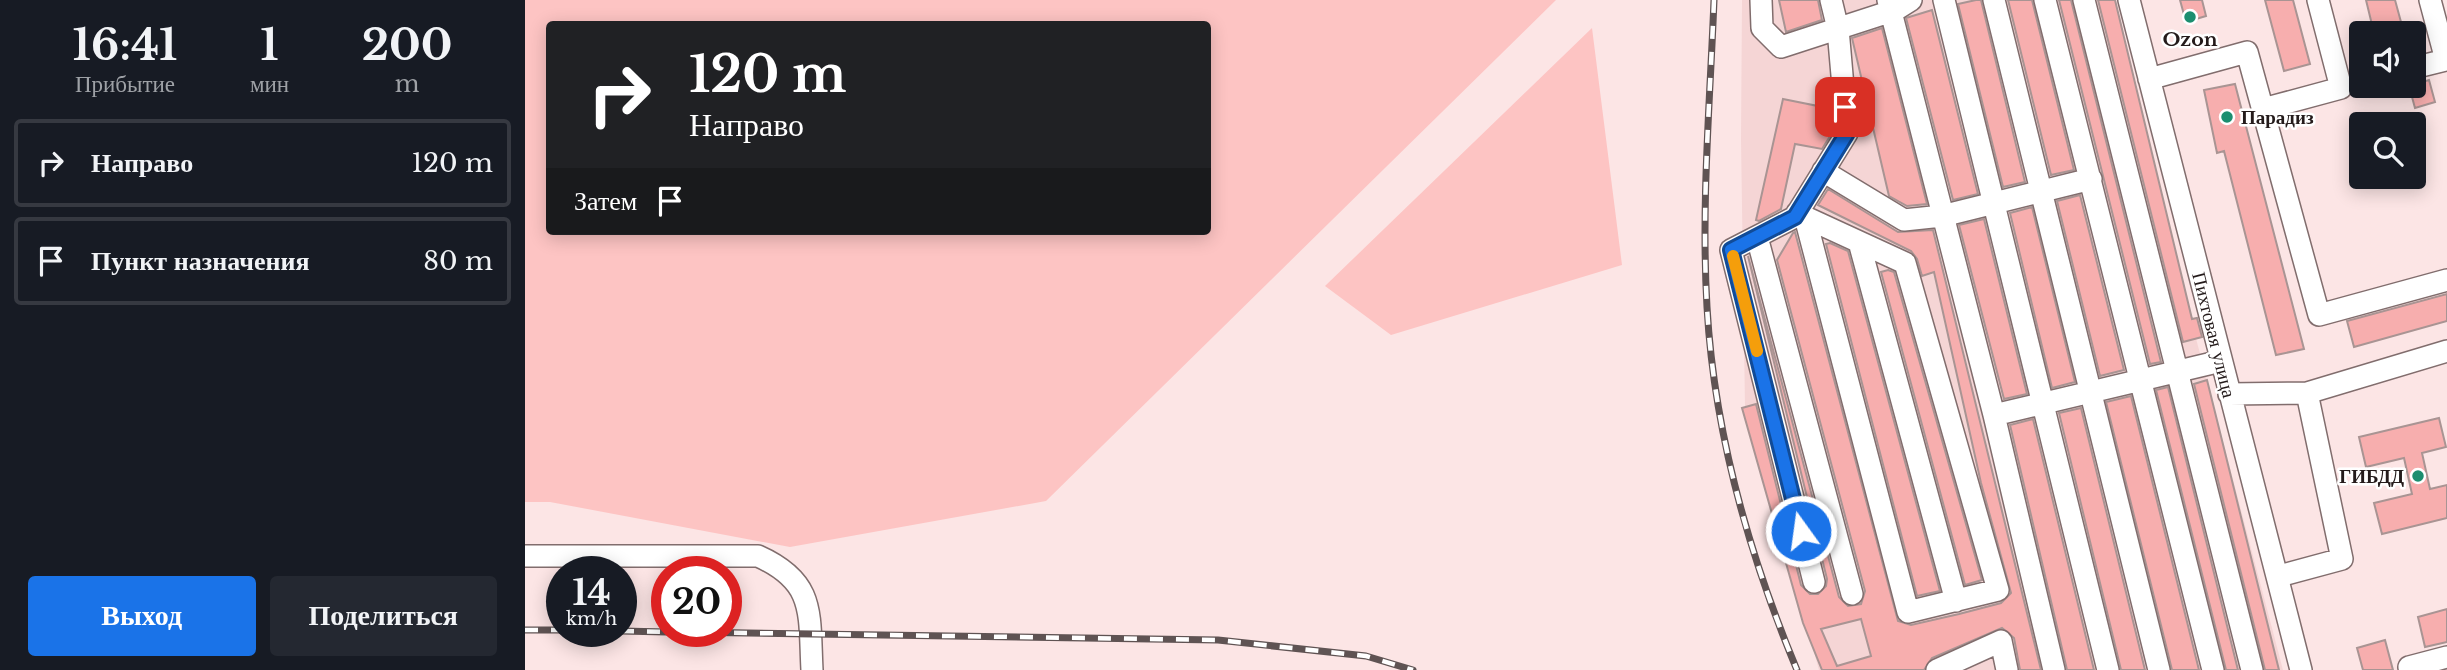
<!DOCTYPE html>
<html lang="ru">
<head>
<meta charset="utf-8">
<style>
  :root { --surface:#171b24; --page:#242831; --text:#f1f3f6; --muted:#9ea1a6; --line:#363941; --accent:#1a73e8 }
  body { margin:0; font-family:"Libre Baskerville",serif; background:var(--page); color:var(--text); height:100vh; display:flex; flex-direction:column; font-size:26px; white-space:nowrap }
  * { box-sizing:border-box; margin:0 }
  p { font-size:23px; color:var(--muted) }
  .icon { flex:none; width:38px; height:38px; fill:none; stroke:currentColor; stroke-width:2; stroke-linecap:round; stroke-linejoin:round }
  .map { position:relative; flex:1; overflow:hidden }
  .drawer { display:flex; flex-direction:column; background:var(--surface); width:525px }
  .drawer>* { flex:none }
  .banner { position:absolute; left:21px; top:21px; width:665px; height:214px; border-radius:7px; box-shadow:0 4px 18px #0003; background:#202124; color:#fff; overflow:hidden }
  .tools { position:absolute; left:1824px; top:21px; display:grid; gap:14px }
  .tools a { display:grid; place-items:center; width:77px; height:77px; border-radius:7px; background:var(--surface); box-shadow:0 4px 18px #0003; font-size:35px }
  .speed { position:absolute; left:21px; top:556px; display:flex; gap:14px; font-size:35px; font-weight:700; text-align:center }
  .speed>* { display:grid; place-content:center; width:91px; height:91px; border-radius:50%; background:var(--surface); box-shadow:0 4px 18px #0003; line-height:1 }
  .speed small { font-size:18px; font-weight:400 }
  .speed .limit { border:10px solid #d22; background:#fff; color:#111 }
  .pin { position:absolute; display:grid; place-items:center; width:60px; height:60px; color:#fff; margin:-30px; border-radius:14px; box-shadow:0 4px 10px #0006 }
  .me { position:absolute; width:77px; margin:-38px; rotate:346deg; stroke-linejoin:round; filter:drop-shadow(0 0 5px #0008) }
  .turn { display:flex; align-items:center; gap:24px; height:147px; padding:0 28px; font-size:32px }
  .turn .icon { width:91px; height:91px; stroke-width:2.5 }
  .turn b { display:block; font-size:49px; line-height:60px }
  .then { display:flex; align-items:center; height:66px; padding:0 28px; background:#0003; gap:14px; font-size:26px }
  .eta { display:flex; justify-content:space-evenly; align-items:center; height:119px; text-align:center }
  .eta b { font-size:42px; font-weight:700; line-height:49px }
  .cta { display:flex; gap:14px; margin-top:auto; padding:14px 28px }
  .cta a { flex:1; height:80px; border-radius:7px; background:var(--accent); color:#fff; font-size:28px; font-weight:700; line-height:80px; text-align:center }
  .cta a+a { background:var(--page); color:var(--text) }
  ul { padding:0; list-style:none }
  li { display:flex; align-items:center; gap:21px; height:88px; margin:0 14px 10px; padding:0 14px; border:4px solid var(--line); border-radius:7px }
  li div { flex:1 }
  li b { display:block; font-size:26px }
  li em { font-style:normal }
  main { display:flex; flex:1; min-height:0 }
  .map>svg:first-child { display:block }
</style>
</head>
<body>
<main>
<section class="drawer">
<div class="eta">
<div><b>16:41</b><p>Прибытие</p></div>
<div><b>1</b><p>мин</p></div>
<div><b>200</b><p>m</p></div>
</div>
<ul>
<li><svg class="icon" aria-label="right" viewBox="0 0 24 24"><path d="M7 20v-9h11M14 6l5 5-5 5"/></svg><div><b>Направо</b></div><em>120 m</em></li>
<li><svg class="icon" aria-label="arrive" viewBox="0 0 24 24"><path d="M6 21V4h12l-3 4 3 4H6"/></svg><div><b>Пункт назначения</b></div><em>80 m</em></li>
</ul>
<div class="cta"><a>Выход</a><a>Поделиться</a></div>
</section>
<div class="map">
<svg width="1922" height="670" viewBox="0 0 1922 670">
  <rect width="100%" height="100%" fill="#fce5e5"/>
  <path fill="#f5d5d5" d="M 1217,0 L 1589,0 L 1652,266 L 1758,670 L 1294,670 L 1220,407 L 1216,139 Z"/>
  <path fill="#fdc4c3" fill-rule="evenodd" d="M 0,0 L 1031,0 L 521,501 L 265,547 L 25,502 L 0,502 ZM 24,24 L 682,24 L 682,231 L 24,231 Z
    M 1067,28 L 1097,265 L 866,335 L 800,286 Z"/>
  <path fill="#f7aeae" stroke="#a99493" stroke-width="2" fill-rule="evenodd" d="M 1254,0 L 1293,0 L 1297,20 L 1261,32 Z
    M 1451,0 L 1456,0 L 1500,182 L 1478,187 L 1433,4 Z
    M 1483,0 L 1507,0 L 1549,170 L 1526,175 Z
    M 1534,0 L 1546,0 L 1636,362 L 1625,364 Z
    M 1573,0 L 1590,0 L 1667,319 L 1672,318 L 1677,337 L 1658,342 Z
    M 1655,0 L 1677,0 L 1681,16 L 1661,22 Z
    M 1740,0 L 1768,0 L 1785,64 L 1759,71 Z
    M 1841,0 L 1870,0 L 1879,33 L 1849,33 Z
    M 1407,10 L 1453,194 L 1428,200 L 1381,18 Z
    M 1357,28 L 1402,204 L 1382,206 L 1364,196 L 1327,38 Z
    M 1904,80 L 1910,102 L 1890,108 L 1884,86 Z
    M 1710,84 L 1779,349 L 1751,355 L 1699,151 L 1692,153 L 1679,90 Z
    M 1258,99 L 1293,106 L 1294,103 L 1306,105 L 1307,133 L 1297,149 L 1270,144 L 1256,209 L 1234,221 L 1231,220 Z
    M 1303,189 L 1373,232 L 1408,230 L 1516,670 L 1495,670 L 1489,638 L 1477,628 L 1407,658 L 1399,670 L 1297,670 L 1278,623 L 1217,408 L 1231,404 L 1276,585 L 1285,594 L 1293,594 L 1301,586 L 1302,579 L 1223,256 L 1314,597 L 1323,606 L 1336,604 L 1340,591 L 1252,260 L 1268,233 L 1270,232 L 1373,621 L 1386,625 L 1434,614 L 1476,603 L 1486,593 L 1456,483 L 1409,272 L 1397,276 L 1392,259 L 1386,251 L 1293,205 ZM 1336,619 L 1346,656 L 1312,666 L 1296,629 Z
    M 1555,195 L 1599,370 L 1575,376 L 1532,201 Z
    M 1507,207 L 1550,382 L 1527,388 L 1485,213 Z
    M 1459,219 L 1502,394 L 1479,399 L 1434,225 Z
    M 1305,243 L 1323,251 L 1415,591 L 1392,596 L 1301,244 Z
    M 1363,270 L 1369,272 L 1457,580 L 1440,585 L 1356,272 Z
    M 1922,294 L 1922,321 L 1829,347 L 1822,321 Z
    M 1682,380 L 1754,670 L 1740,670 L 1669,384 Z
    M 1643,387 L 1713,670 L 1701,670 L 1631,390 Z
    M 1606,396 L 1674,670 L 1647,670 L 1581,402 Z
    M 1556,408 L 1620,670 L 1596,670 L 1534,413 Z
    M 1914,418 L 1921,447 L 1897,453 L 1905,489 L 1922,485 L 1922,518 L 1857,534 L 1849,503 L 1887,494 L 1879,458 L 1841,467 L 1834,437 Z
    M 1508,419 L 1569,670 L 1542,670 L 1485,425 Z
    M 1922,609 L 1922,642 L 1900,647 L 1893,617 Z
    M 1860,640 L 1868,670 L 1838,670 L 1832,648 Z"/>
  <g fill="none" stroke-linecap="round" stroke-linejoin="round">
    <g stroke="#816d6d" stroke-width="24">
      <path id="minor" d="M 1236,0 L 1237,28 L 1256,47 L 1370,10 L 1386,0
        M 1363,0 L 1469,415 L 1529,670
        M 1419,0 L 1583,670
        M 1469,0 L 1634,670
        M 1520,0 L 1688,670
        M 1559,0 L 1727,670
        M 1604,0 L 1776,670
        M 1888,68 L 1921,60 L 1905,0
        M 1624,79 L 1722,52 L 1794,315 L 1922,280
        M 1738,109 L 1816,88 L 1793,0
        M 1298,171 L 1379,220 L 1417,216 L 1566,179
        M 1272,213 L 1280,217 L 1380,263 L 1473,590 L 1383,612 L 1280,217
        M 1232,237 L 1327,594
        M 1334,242 L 1431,601
        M 1704,394 L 1782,393 L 1922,351
        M 1469,415 L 1696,361
        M 0,556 L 233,556 C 291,582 284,613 287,670
        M 1754,576 L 1817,559 L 1782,393
        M 1289,582 L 1206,250 L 1270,217 L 1322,133 L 1313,29 L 1306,0
        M 1412,670 L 1476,641 L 1482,670
        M 1885,670 L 1884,667 L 1922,657"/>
    </g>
    <use href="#minor" stroke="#fff" stroke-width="21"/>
    <g stroke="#5f5353" stroke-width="7">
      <path id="rail" d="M 1189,0 C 1185,102 1176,205 1182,307 C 1189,432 1224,555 1272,670
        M 0,630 L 37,630
        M 96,631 L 142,632
        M 157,632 L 693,640 L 841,656 L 888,670"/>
    </g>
    <use href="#rail" stroke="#fff" stroke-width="4.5" stroke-dasharray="13" stroke-linecap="butt"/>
  </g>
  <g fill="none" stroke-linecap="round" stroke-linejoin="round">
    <g stroke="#114b97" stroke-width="18">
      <path id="route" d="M 1276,531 L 1206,250 L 1270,217 L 1322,133 L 1320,107"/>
    </g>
    <use href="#route" stroke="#1a73e8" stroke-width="12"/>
    <path stroke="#f59e0b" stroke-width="12" d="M 1208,256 L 1232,351"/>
  </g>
  <g fill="#1c8e6f" stroke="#fff" stroke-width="2.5">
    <circle cx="1665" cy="17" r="7"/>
    <circle cx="1702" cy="117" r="7"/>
    <circle cx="1893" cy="476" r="7"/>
  </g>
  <g text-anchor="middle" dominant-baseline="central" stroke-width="5" stroke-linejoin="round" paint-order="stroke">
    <g font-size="19" font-weight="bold" fill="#241b1b" stroke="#fff">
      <text x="1665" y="39">Ozon</text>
      <text x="1716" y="117" text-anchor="start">Парадиз</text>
      <text x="1879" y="476" text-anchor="end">ГИБДД</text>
    </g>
    <g font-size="19" fill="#241b1b" stroke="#fff">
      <text transform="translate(1689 335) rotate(76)">Пихтовая улица</text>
    </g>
  </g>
</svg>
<div class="tools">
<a><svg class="icon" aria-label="sound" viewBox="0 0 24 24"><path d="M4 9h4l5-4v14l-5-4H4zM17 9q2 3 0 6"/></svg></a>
<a><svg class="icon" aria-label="search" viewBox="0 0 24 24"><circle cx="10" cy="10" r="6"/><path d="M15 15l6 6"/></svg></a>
</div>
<div class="speed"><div>14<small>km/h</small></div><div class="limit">20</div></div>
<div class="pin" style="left:1320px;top:107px;background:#d93025"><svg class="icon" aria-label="arrive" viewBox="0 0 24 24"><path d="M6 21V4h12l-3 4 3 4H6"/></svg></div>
<svg class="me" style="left:1276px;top:531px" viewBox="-20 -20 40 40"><circle r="17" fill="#1a73e8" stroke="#fff" stroke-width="3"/><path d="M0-11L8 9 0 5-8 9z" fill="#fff"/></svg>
<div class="banner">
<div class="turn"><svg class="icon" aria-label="right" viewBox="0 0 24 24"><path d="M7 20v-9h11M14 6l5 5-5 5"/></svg><div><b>120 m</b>Направо</div></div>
<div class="then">Затем<svg class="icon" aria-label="arrive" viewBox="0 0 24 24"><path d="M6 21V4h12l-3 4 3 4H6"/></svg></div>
</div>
</div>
</main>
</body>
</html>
